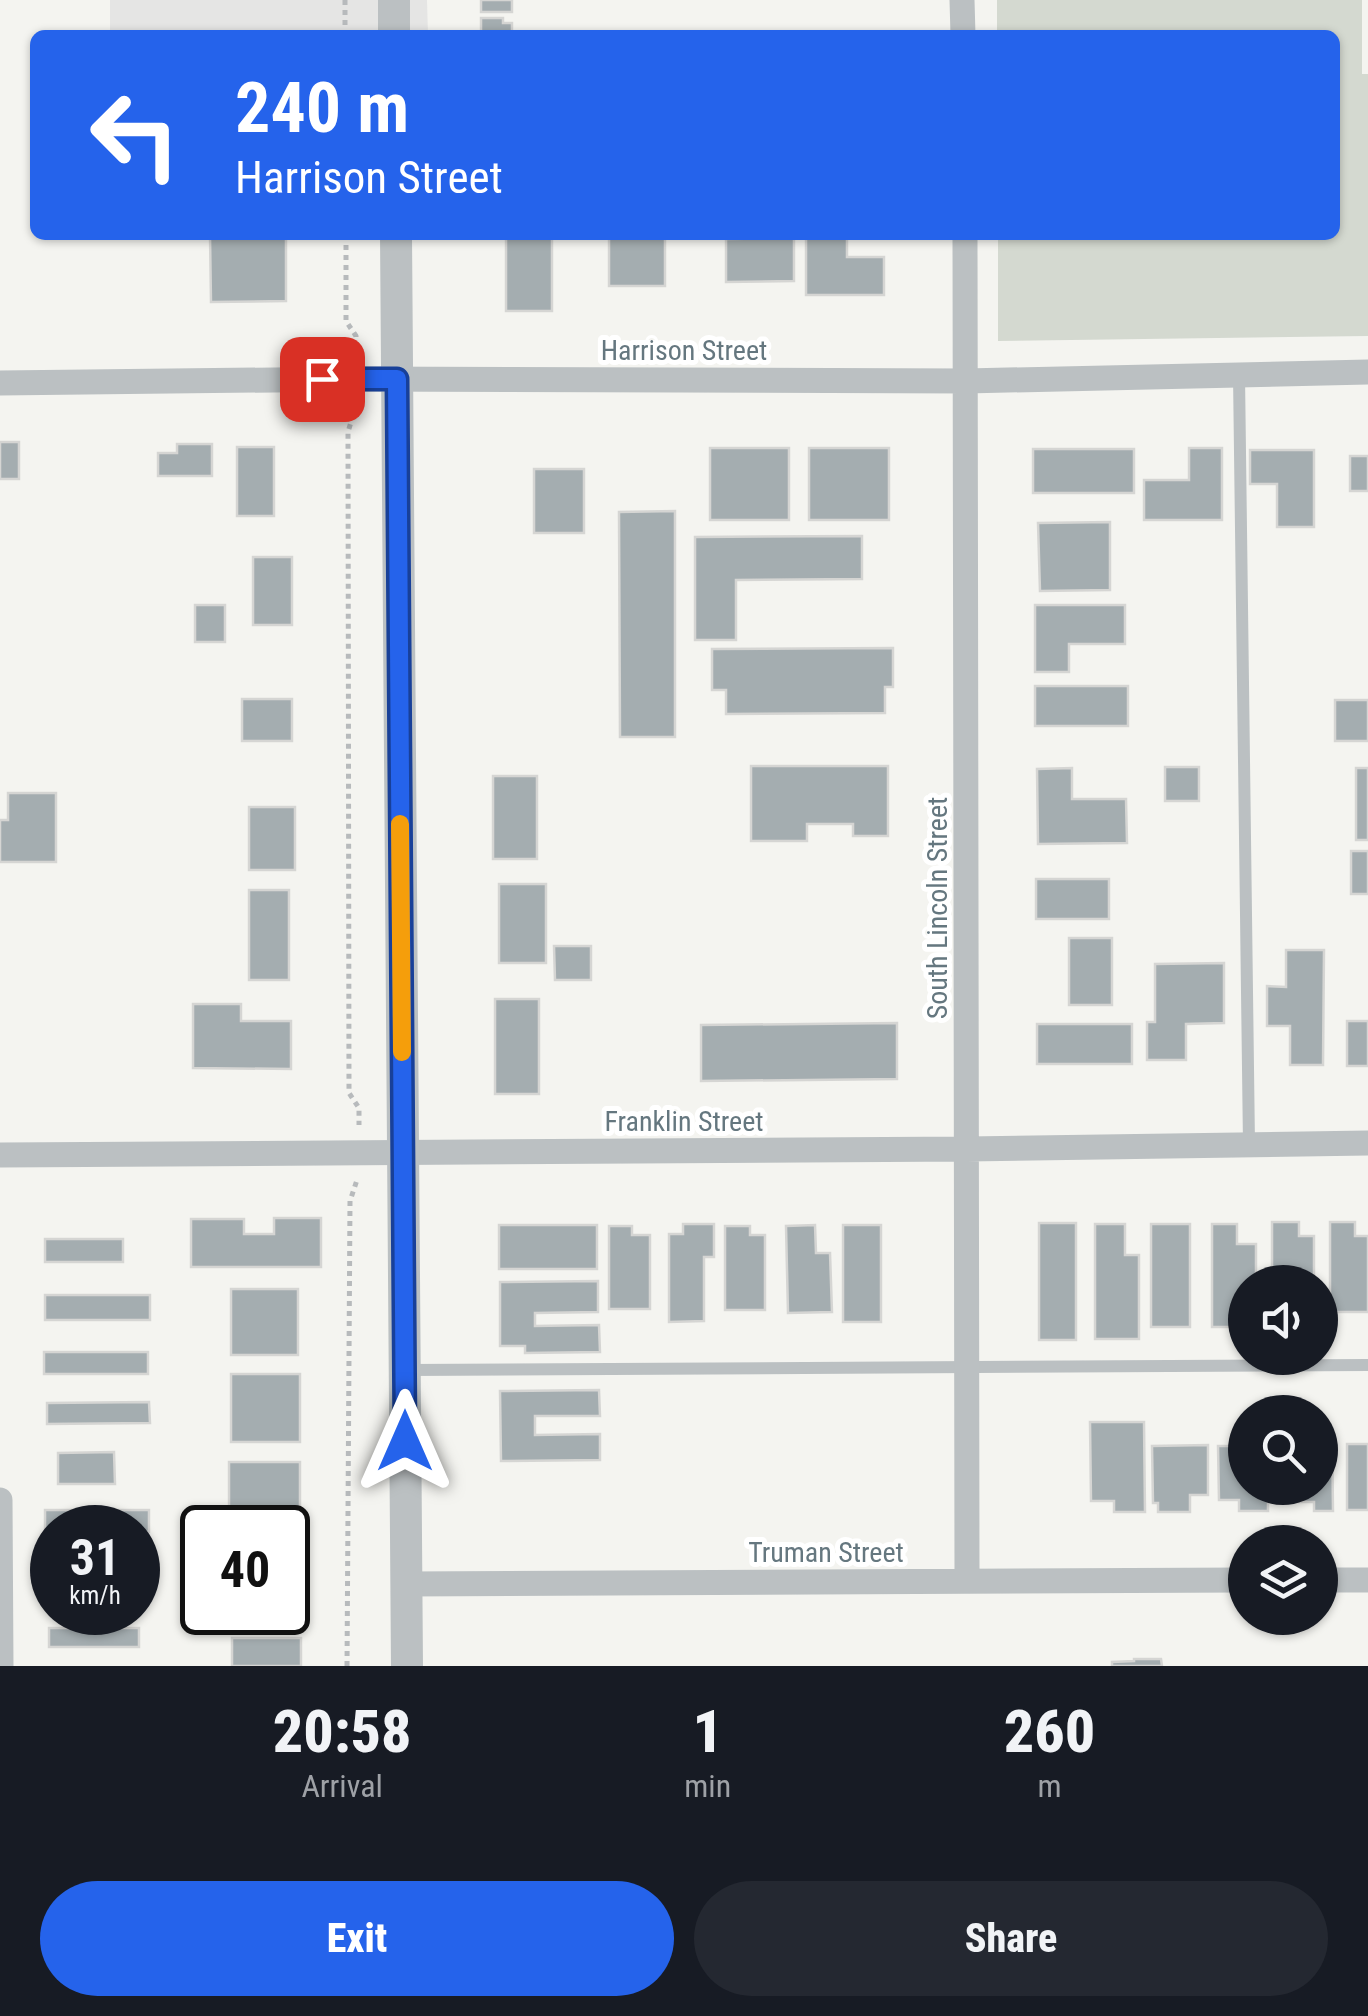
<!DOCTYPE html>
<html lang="en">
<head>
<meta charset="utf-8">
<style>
  :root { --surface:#171b24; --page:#242831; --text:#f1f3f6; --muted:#9ea1a6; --accent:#2563eb }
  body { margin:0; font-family:"Roboto Condensed",sans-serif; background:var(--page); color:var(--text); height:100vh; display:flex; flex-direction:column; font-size:38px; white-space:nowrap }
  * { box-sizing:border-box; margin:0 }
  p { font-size:32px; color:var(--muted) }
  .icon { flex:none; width:55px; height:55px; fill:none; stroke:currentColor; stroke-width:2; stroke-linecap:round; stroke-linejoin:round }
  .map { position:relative; height:1666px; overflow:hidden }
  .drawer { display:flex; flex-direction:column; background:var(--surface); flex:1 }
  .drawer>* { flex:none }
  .top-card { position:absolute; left:30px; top:30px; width:1310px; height:210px; border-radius:15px; box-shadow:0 2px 8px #0004; background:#2563eb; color:#fff; overflow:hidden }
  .tools { position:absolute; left:1228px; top:1265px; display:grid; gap:20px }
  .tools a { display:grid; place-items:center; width:110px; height:110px; border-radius:50%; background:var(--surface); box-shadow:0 2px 8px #0004; font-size:50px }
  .speed { position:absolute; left:30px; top:1505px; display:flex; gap:20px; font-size:50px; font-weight:700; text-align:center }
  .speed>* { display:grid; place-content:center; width:130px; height:130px; border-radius:50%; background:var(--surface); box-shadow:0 2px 8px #0004; line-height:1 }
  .speed small { font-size:25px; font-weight:400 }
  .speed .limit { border:5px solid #111; border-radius:15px; background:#fff; color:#111 }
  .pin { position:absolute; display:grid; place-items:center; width:85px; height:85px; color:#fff; margin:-42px; border-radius:20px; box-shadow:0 5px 15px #0006 }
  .me { position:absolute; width:110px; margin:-55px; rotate:0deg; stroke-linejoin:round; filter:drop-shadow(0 0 8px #0008) }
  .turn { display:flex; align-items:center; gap:35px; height:210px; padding:0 40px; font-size:45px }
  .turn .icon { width:130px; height:130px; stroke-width:2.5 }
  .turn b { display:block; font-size:70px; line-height:85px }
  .eta { display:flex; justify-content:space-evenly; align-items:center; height:170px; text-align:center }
  .eta b { font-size:60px; font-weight:800; line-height:70px }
  .cta { display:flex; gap:20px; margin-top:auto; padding:20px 40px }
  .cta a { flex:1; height:115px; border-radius:60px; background:var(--accent); color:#fff; font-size:40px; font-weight:800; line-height:115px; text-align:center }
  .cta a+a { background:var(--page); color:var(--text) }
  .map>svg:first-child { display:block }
</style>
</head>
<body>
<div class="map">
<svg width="1368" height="1666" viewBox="0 0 1368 1666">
  <rect width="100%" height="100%" fill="#f4f4f0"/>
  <path fill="#e5e5e4" d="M 110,0 L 427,0 L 428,35 L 110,35 Z"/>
  <path fill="#d4d9d0" d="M 997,0 L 1362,0 L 1362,74 L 1368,74 L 1368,336 L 998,341 L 998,235 L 1335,235 L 1335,35 L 997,35 Z"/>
  <path fill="#a4adb0" stroke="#d5d5d3" stroke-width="2.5" d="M 481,0 L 512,0 L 512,12 L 481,12 Z
    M 481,18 L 503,18 L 503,23 L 512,23 L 512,34 L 481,34 Z
    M 210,235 L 286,235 L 286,301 L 211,302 Z
    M 609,235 L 665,235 L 665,286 L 609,286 Z
    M 806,235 L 847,235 L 847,257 L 884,257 L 884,295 L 806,295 Z
    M 506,238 L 552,238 L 552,311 L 506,311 Z
    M 794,238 L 794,281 L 726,282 L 726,239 Z
    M 0,442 L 19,442 L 19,479 L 0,479 Z
    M 177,444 L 212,444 L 212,476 L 158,476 L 158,453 L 177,453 Z
    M 237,447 L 274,447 L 274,516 L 237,516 Z
    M 710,448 L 789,448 L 789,520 L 710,520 Z
    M 809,448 L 889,448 L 889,520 L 809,520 Z
    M 1189,448 L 1222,448 L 1222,520 L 1144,520 L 1144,480 L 1189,480 Z
    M 1033,449 L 1134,449 L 1134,493 L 1033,493 Z
    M 1250,450 L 1314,450 L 1314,527 L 1277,527 L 1277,484 L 1250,484 Z
    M 1350,456 L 1368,456 L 1368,491 L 1350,491 Z
    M 534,469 L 584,469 L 584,533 L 534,533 Z
    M 675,511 L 675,737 L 620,737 L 619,512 Z
    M 1110,522 L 1110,590 L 1040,591 L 1038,523 Z
    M 862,536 L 862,579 L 736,580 L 736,640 L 695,640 L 695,537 Z
    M 253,557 L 292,557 L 292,625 L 253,625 Z
    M 195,605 L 225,605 L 225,642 L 195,642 Z
    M 1035,605 L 1125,605 L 1125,644 L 1069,644 L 1069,672 L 1035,672 Z
    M 893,648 L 893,687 L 885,687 L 885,713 L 726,714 L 726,690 L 712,690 L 712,649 Z
    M 1035,686 L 1128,686 L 1128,726 L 1035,726 Z
    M 242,699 L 292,699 L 292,741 L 242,741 Z
    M 1335,700 L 1368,700 L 1368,741 L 1335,741 Z
    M 751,766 L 888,766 L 888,836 L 853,836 L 853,824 L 807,824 L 807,841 L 751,841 Z
    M 1165,767 L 1199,767 L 1199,801 L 1165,801 Z
    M 1072,768 L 1072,799 L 1126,799 L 1127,843 L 1038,844 L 1037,769 Z
    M 1356,768 L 1368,768 L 1368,840 L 1356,840 Z
    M 493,776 L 537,776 L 537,859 L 493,859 Z
    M 8,793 L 56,793 L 56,862 L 0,862 L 0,820 L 8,820 Z
    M 249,807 L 295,807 L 295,870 L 249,870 Z
    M 1351,851 L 1368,851 L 1368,894 L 1351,894 Z
    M 1036,879 L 1109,879 L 1109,919 L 1036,919 Z
    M 499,884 L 546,884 L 546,963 L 499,963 Z
    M 249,890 L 289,890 L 289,980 L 249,980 Z
    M 1069,938 L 1112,938 L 1112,1005 L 1069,1005 Z
    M 554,946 L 591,946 L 591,980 L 555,980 Z
    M 1286,950 L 1324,950 L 1323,1065 L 1290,1065 L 1290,1026 L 1267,1026 L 1267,986 L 1286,987 Z
    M 1224,963 L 1224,1023 L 1186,1024 L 1186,1060 L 1147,1060 L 1147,1022 L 1155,1022 L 1155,964 Z
    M 495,999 L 539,999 L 539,1094 L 495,1094 Z
    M 193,1004 L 241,1004 L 241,1021 L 291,1021 L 291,1069 L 193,1068 Z
    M 1347,1021 L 1368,1021 L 1368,1066 L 1347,1066 Z
    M 897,1023 L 897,1079 L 701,1081 L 701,1025 Z
    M 1037,1024 L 1132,1024 L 1132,1064 L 1037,1064 Z
    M 274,1218 L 321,1218 L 321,1267 L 191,1267 L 191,1219 L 244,1219 L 244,1234 L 274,1234 Z
    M 1272,1222 L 1299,1222 L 1299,1236 L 1314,1236 L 1314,1282 L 1272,1282 Z
    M 1330,1222 L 1355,1222 L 1355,1236 L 1368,1236 L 1368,1312 L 1330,1312 Z
    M 1039,1223 L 1076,1223 L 1076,1340 L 1039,1340 Z
    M 683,1224 L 714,1224 L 714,1257 L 704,1257 L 704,1321 L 669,1322 L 669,1234 L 683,1234 Z
    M 1095,1224 L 1125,1224 L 1125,1255 L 1139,1255 L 1139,1339 L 1095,1339 Z
    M 1151,1224 L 1190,1224 L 1190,1327 L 1151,1327 Z
    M 1212,1224 L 1237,1224 L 1237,1244 L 1256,1244 L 1256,1282 L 1245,1282 L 1245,1327 L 1212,1327 Z
    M 499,1225 L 597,1225 L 597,1269 L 499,1269 Z
    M 815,1225 L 816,1253 L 830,1253 L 832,1312 L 788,1313 L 786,1226 Z
    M 843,1225 L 881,1225 L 881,1322 L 843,1322 Z
    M 609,1226 L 632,1226 L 632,1235 L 650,1235 L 650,1309 L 609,1309 Z
    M 725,1226 L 750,1226 L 750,1235 L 765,1235 L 765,1310 L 725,1310 Z
    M 45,1239 L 123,1239 L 123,1262 L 45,1262 Z
    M 598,1281 L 598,1312 L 535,1313 L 535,1326 L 599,1325 L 600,1352 L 525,1353 L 525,1346 L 500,1346 L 500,1282 Z
    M 231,1289 L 298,1289 L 298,1355 L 231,1355 Z
    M 45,1295 L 150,1295 L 150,1320 L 45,1320 Z
    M 44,1352 L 148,1352 L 148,1374 L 44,1374 Z
    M 231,1374 L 300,1374 L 300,1442 L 231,1442 Z
    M 599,1390 L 600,1416 L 535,1416 L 535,1435 L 600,1434 L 600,1460 L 501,1461 L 500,1391 Z
    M 149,1402 L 150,1423 L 47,1424 L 47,1403 Z
    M 1090,1422 L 1144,1422 L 1145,1512 L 1114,1512 L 1114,1501 L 1091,1501 Z
    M 1320,1428 L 1332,1428 L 1333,1511 L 1314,1511 L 1314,1502 L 1281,1502 L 1281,1488 L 1320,1488 Z
    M 1347,1444 L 1368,1444 L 1368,1510 L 1347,1510 Z
    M 1208,1445 L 1208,1495 L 1190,1495 L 1190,1512 L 1158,1512 L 1158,1503 L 1153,1503 L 1152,1446 Z
    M 1218,1446 L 1245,1446 L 1245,1488 L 1268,1488 L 1268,1511 L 1239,1511 L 1239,1500 L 1219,1500 Z
    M 114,1452 L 115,1484 L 58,1484 L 58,1453 Z
    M 229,1462 L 300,1462 L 300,1527 L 229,1527 Z
    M 45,1510 L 149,1510 L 149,1532 L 138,1532 L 138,1528 L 52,1528 L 52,1532 L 45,1532 Z
    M 288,1552 L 301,1552 L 301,1614 L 232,1614 L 232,1612 L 288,1612 Z
    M 49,1628 L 139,1628 L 139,1647 L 49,1647 Z
    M 232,1638 L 301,1638 L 301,1666 L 232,1666 Z
    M 1134,1659 L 1161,1659 L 1162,1666 L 1112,1666 L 1112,1662 L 1134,1661 Z"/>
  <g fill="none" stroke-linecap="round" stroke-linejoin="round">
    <path stroke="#b7babc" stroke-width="5" stroke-dasharray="5 5" stroke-linecap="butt" d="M 345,0 L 345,35
      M 346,235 L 346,321 L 356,336 L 356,354
      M 356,405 L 348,432 L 349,1093 L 359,1108 L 359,1125
      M 347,1666 L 350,1201 L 357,1180"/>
    <path stroke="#bbc0c2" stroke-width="12" d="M 1239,375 L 1249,1145
      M 406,1370 L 1368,1365"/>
    <path stroke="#bbc0c2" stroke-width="25" d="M 962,0 L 963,35
      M 965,235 L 967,1581
      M 0,383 L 356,379 L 966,381 L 1368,372
      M 0,1155 L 967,1149 L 1368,1143
      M 0,1500 L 1,1666
      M 1320,1580 L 1368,1580
      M 406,1584 L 1245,1580"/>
    <path stroke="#bbc0c2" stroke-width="32" d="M 394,0 L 394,35
      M 396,235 L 407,1666"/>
  </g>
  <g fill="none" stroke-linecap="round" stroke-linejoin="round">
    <g stroke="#184099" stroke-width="25">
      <path id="route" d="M 322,379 L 397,379 L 405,1441"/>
    </g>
    <use href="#route" stroke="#2563eb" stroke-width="18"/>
    <path stroke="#f59e0b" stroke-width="18" d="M 400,824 L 402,1052"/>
  </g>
  <g text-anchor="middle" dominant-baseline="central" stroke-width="10" stroke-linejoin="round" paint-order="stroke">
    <g font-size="28" fill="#65777f" stroke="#fff">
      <text x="684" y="350">Harrison Street</text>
      <text transform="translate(937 908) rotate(-90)">South Lincoln Street</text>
      <text x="684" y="1121">Franklin Street</text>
      <text x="826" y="1552">Truman Street</text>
    </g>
  </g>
</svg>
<div class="tools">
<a><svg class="icon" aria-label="sound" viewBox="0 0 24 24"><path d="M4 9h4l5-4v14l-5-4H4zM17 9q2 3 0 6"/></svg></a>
<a><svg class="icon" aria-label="search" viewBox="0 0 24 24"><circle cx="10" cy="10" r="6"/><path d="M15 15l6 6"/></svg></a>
<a><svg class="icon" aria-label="layers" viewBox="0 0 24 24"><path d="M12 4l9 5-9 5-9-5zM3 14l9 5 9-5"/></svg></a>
</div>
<div class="speed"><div>31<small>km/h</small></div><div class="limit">40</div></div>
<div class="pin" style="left:322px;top:379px;background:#d93025"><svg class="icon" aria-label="arrive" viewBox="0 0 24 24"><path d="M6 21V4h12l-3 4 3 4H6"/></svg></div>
<svg class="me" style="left:405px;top:1441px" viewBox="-20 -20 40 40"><path d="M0-17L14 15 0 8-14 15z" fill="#2563eb" stroke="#fff" stroke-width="4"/></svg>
<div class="top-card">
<div class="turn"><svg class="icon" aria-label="left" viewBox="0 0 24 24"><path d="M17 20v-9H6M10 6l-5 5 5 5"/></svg><div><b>240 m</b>Harrison Street</div></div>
</div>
</div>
<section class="drawer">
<div class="eta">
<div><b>20:58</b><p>Arrival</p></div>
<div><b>1</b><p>min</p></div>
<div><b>260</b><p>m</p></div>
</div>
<div class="cta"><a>Exit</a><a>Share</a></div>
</section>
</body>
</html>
